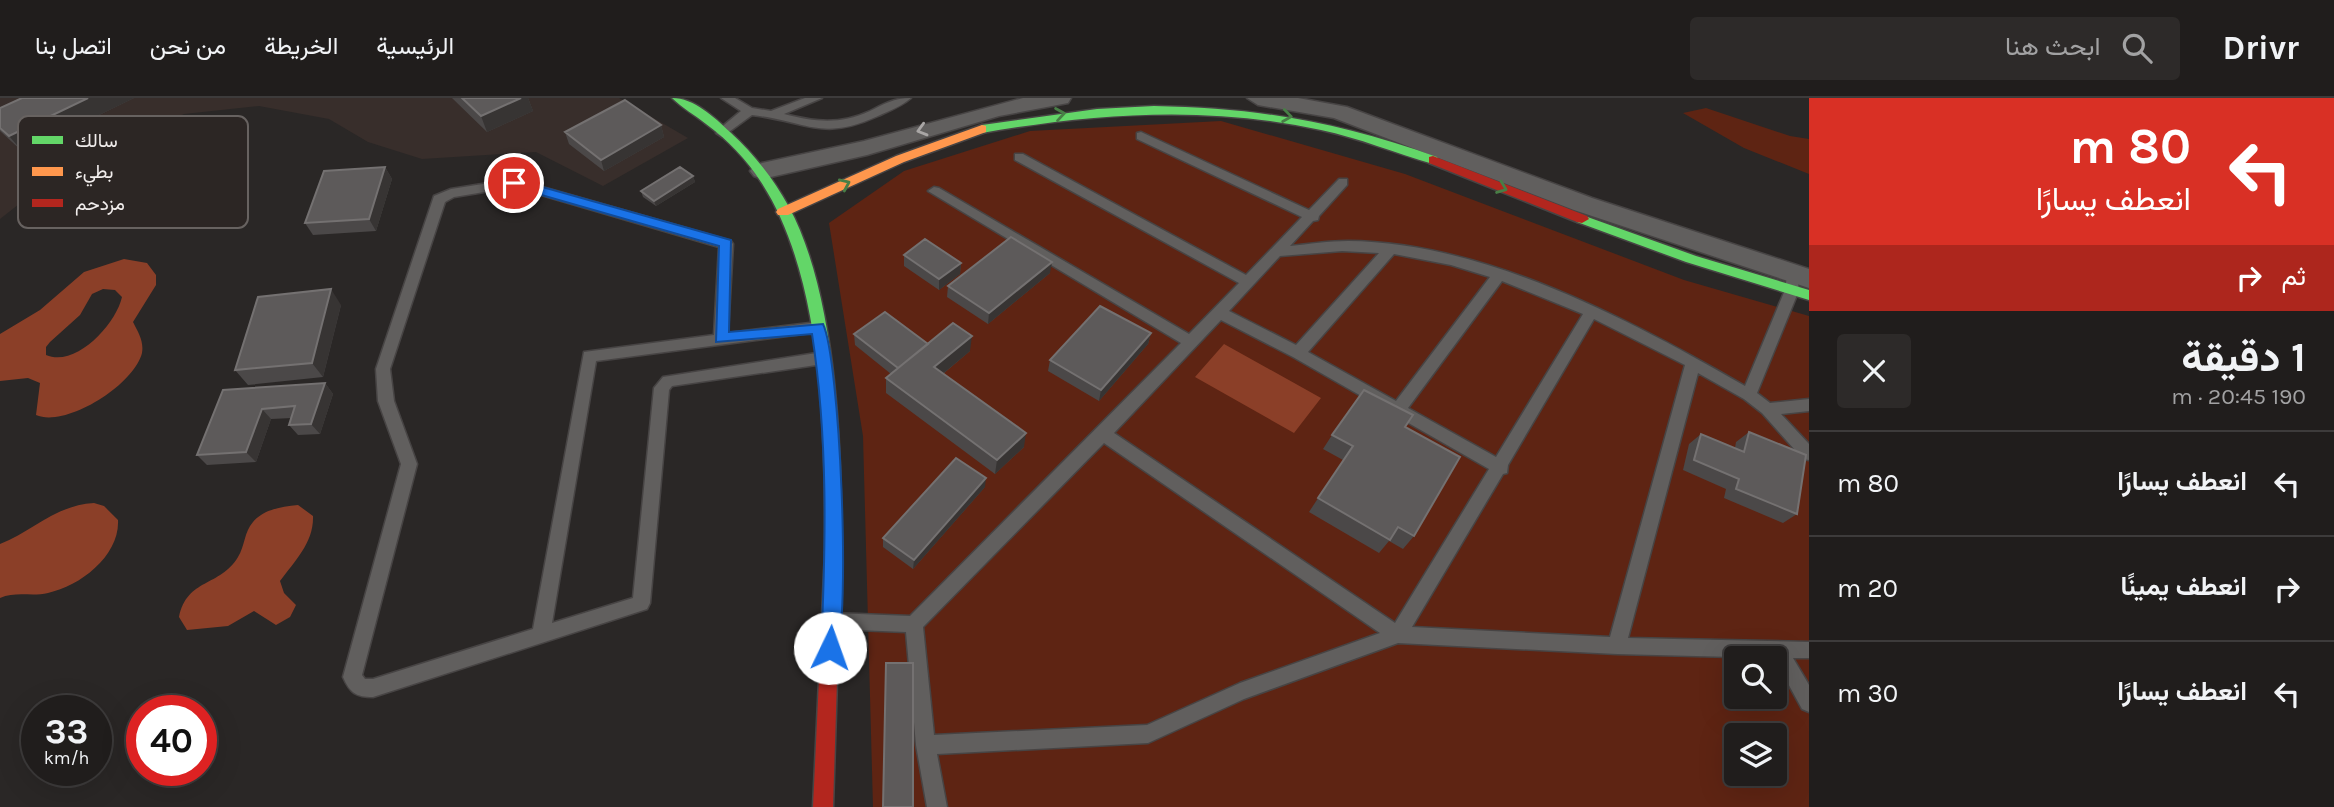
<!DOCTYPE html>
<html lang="ar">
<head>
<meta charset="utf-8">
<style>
  :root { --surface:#201d1c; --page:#2d2a29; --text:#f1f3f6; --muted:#a2a2a3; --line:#3d3b3b }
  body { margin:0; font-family:Karla,Vazirmatn,sans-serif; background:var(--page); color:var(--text); direction:rtl; height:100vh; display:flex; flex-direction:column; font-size:26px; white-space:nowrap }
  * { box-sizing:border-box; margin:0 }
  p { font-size:23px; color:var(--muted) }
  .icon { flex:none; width:38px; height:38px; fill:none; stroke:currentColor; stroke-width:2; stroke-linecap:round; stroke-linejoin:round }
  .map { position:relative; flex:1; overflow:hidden; direction:ltr }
  .details { display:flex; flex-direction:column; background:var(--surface); width:525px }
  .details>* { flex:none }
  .hud { background:#d93025; color:#fff; overflow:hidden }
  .tools { position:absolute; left:1724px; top:548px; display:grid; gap:14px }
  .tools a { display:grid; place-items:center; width:63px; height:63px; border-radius:7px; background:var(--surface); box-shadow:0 7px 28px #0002,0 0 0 2px var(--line); font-size:35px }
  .speed { position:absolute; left:21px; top:597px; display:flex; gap:14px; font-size:35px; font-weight:700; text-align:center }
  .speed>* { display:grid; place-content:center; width:91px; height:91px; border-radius:50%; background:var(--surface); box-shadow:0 7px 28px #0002,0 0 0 2px var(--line); line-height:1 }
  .speed small { font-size:18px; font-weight:400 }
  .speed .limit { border:10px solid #d22; background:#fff; color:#111 }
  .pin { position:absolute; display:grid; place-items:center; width:60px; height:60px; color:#fff; margin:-30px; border:4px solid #fff; border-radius:50%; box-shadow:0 2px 7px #0007 }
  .me { position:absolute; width:77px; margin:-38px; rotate:3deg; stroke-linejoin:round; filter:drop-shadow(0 0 5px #0008) }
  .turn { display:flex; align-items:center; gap:24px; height:147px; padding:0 28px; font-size:32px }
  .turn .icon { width:91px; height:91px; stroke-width:2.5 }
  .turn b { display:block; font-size:49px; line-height:60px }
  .then { display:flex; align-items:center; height:66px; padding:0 28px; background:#0003; gap:14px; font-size:26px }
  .round { display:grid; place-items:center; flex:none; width:74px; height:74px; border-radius:7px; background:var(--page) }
  .overview { display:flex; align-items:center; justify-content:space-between; height:119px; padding:0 28px }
  h1 { font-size:42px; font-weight:700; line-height:52px }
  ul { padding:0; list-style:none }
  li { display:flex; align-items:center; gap:21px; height:105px; padding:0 28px; border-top:2px solid var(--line) }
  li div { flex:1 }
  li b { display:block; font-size:26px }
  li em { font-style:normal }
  header { display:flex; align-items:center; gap:42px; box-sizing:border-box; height:98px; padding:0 35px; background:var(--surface); border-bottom:2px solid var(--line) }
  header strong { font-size:33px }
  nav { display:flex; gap:38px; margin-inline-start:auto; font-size:24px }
  .search { width:490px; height:63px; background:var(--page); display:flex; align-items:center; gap:18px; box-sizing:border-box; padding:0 24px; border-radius:7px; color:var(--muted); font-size:26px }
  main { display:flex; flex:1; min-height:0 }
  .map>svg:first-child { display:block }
</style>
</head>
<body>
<header>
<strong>Drivr</strong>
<div class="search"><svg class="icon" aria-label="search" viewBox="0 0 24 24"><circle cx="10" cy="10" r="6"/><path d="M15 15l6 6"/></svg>ابحث هنا</div>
<nav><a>الرئيسية</a><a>الخريطة</a><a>من نحن</a><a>اتصل بنا</a></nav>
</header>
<main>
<section class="details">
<div class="hud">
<div class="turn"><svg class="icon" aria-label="left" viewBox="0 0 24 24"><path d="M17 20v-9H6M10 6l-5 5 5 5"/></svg><div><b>80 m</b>انعطف يسارًا</div></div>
<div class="then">ثم<svg class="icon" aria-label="right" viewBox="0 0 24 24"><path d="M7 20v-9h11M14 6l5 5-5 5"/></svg></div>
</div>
<div class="overview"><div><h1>1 دقيقة</h1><p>190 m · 20:45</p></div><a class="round"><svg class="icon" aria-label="close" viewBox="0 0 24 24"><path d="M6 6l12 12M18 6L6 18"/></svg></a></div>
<ul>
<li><svg class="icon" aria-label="left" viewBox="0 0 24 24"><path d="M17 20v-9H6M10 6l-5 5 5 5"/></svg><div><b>انعطف يسارًا</b></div><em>80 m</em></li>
<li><svg class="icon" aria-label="right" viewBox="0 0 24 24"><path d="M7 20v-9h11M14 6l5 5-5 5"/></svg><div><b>انعطف يمينًا</b></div><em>20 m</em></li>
<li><svg class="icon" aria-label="left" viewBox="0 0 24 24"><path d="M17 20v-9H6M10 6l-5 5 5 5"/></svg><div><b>انعطف يسارًا</b></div><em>30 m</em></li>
</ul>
</section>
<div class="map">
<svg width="1809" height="709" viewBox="0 0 1809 709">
  <rect width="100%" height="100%" fill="#2a2726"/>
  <path fill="#382e2b" d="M 0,0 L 619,0 L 688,40 L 603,88 L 536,54 L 422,61 L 368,44 L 329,21 L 259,8 L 184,16 L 65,70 L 0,121 Z"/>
  <path fill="#5e2413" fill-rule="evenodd" d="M 1706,10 L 1790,38 L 1809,41 L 1809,76 L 1744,50 L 1683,15 Z
    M 1221,23 L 1405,76 L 1684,182 L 1809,218 L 1809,709 L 873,709 L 863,338 L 829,125 L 904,73 L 1030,33 ZM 1736,560 L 1774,560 L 1774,598 L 1736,598 ZM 1736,637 L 1774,637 L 1774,676 L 1736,676 Z"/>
  <path fill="#8b3f28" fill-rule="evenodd" d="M 124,161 L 147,165 L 156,177 L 156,187 L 133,224 C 138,234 144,243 142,255 C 134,287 66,330 36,317 L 40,285 L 28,280 L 0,283 L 0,236 L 40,212 L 84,174 ZM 103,191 L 115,192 L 122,199 C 116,226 76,270 46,257 L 46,249 L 50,244 L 80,217 L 92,196 Z
    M 1224,246 L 1321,300 L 1294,335 L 1195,279 Z
    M 94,405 L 104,408 L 118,422 C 120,457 81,488 48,495 C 32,499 16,493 0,500 L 0,446 C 33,433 56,407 94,405 Z
    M 298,407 L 313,418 C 314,444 295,463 280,483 L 284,495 L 296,507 L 290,519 L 276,527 L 254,513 L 228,528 L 187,532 L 179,519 C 187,480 220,489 238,459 C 245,448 244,434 253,424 C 264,411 281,409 298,407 Z"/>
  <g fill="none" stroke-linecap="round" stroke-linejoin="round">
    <g stroke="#474444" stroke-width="3">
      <path id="lane" d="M 721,0 L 735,0 L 752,10 L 771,13 L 805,0 L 822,0 L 784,16 C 816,24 839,27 870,13 C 884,6 894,0 911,0 C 902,8 889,13 878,18 C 821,44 806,23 752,17 L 722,39 L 716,35 L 718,32 L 741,13 Z
        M 1141,34 L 1309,112 L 1339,81 L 1347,81 L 1347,87 L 1319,118 L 1318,122 L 1313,123 L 1290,148 C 1309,146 1329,143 1348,143 C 1484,144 1631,222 1745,288 L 1785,192 L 1787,178 L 1797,178 L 1799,192 L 1757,295 L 1770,305 L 1809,301 L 1809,313 L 1781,316 L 1809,346 L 1809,362 L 1803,361 L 1762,315 L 1744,301 L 1698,275 L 1628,540 L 1809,544 L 1809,560 L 1793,560 L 1809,587 L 1809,614 L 1802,611 L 1774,560 L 1617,556 L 1398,545 L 1244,601 L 1148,645 L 937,656 L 947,709 L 927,709 L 916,647 L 906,534 L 833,531 L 827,529 L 824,523 L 827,517 L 833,515 L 910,518 L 1181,245 L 928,93 L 934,89 L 939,90 L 1189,236 L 1239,185 L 1015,62 L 1015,56 L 1023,56 L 1246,177 L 1302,119 L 1137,41 L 1137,35 ZM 1342,153 L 1379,155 L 1296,247 L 1229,213 L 1280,158 ZM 1394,156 L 1451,167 L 1490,179 L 1396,303 L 1308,254 ZM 1502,183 L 1583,216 L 1496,359 L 1408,310 ZM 1594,221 L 1685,267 L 1610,539 L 1412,529 L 1503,376 L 1507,375 L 1508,367 ZM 1221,222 L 1293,259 L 1489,371 L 1395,525 L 1114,335 ZM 1104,345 L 1380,535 L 1240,585 L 1147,627 L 934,637 L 923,529 Z
        M 514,81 L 731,143 L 733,146 L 728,235 L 818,224 L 825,229 L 818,234 L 596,263 L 552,525 L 633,500 L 654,290 L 663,279 L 823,254 L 830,260 L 823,266 L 672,288 L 669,292 L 650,505 L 647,511 L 373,599 C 356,599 350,595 343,579 L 401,366 L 378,303 L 376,271 L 434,98 L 451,91 ZM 514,89 L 719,149 L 714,237 L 584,254 L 533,531 L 373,581 L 365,581 L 362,577 L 417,366 L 394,303 L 390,271 L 445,104 L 454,99 Z"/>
    </g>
    <g stroke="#474444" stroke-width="3">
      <path id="street" d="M 1023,0 L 1071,0 L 1068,5 L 999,18 L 867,57 L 762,81 L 754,78 L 750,73 L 754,68 L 762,65 L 864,43 Z
        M 1247,0 L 1298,0 L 1347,9 L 1592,100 L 1809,171 L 1809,190 L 1574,112 L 1334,20 L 1258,7 Z"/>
    </g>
    <g stroke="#474444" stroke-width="3">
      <path id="fast" d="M 672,0 C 694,0 714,19 730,34 C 754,56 773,80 789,109 C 837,198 842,353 841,454 L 839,459 L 833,461 L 827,459 L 825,454 C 826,342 824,180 761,84 C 747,62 727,41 706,26 C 695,17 682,10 672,0 Z
        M 1154,8 C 1260,10 1338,24 1437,59 L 1439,62 L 1433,66 C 1395,55 1359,40 1321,32 C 1208,7 1095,15 982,35 L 976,31 L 982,27 L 1097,11 Z
        M 1582,117 L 1696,158 L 1809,192 L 1809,202 L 1686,164 L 1577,124 L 1575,121 Z"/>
    </g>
    <g stroke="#474444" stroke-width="3">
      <path id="slow" d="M 982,27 L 986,28 L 986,34 L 904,64 L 788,117 L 778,117 L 776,114 L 778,111 L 896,58 Z"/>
    </g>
    <g stroke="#474444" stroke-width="3">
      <path id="jam" d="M 1433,58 L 1587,118 L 1589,121 L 1582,125 L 1577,124 L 1429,65 L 1429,59 Z
        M 833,447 L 839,449 L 841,454 L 833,709 L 813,709 L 825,454 L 827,449 Z"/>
    </g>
    <use href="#lane" fill="#615f5e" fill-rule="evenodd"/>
    <use href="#street" fill="#615f5e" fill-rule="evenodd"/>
    <use href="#fast" fill="#63d668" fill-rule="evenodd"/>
    <use href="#slow" fill="#ff974d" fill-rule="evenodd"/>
    <use href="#jam" fill="#b3261e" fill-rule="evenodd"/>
  </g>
  <path fill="#4b4848" d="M 22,0 L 134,0 L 23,54 L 0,33 L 0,10 Z
    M 452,0 L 528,0 L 533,13 L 487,34 Z
    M 661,27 L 664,39 L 604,73 L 569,46 L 565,34 Z
    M 385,69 L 392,81 L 376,133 L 313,137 L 305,125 Z
    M 693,78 L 695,84 L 656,108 L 643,99 L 641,93 Z
    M 904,157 L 961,165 L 960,176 L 939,192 L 904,168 Z
    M 1050,175 L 988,226 L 947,199 L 948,188 Z
    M 341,207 L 323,279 L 248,287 L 235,272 Z
    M 1151,235 L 1148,246 L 1099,303 L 1048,273 L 1050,262 Z
    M 854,236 L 928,246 L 970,253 L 943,276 L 1024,349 L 995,376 L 886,295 L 886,280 L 891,276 L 855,247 Z
    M 325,285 L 333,296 L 320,336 L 298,337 L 289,327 L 292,320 L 271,321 L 256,364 L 207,367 L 197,357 L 223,292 Z
    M 1405,329 L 1414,438 L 1403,451 L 1389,443 L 1379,455 L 1309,414 L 1343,362 L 1323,351 L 1332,337 Z
    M 1749,334 L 1797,416 L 1783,425 L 1724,400 L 1726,391 L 1683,372 L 1689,346 L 1701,336 L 1735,350 L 1736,344 Z
    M 985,389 L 913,471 L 883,449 L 883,440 Z"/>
  <path fill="#373433" d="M 88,0 L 134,0 L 23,54 L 9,38 Z
    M 521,0 L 528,0 L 533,13 L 487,34 L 481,18 Z
    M 661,27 L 664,39 L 604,73 L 601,62 Z
    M 385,69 L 392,81 L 376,133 L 369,121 Z
    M 693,78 L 695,84 L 656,108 L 654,103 Z
    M 1052,164 L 1050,175 L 988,226 L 989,215 Z
    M 961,165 L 960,176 L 939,192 L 939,181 Z
    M 331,191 L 341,207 L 323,279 L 312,265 Z
    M 1151,235 L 1148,246 L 1099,303 L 1101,292 Z
    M 972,238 L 970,253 L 933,284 L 934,269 Z
    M 325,285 L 333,296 L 320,336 L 311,326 Z
    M 262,311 L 271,321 L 256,364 L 246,354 Z
    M 1026,335 L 1024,349 L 995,376 L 997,362 Z
    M 986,380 L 985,389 L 913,471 L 914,462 Z"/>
  <path fill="#5d5a5a" stroke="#747171" stroke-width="2" d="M 22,0 L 88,0 L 9,38 L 0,30 L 0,10 Z
    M 462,0 L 521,0 L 481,18 Z
    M 625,2 L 661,27 L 601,62 L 565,34 Z
    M 385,69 L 369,121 L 305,125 L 324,73 Z
    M 680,69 L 693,78 L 654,103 L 641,93 Z
    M 1011,139 L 1052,164 L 989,215 L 948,188 Z
    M 925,141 L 961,165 L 939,181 L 904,157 Z
    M 331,191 L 312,265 L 235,272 L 258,199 Z
    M 1100,208 L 1151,235 L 1101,292 L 1050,262 Z
    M 885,214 L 928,246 L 898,270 L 854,236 Z
    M 953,225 L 972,238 L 934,269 L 1026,335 L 997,362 L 886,280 Z
    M 325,285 L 311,326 L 289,327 L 295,308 L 262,311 L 246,354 L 197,357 L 223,292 Z
    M 1364,292 L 1413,317 L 1405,329 L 1460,359 L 1414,438 L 1398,429 L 1390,442 L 1318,400 L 1353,348 L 1332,337 Z
    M 1749,334 L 1806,357 L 1797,416 L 1736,391 L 1739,381 L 1694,362 L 1701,336 L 1744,354 Z
    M 956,360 L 986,380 L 914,462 L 883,440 Z
    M 886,565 L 913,565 L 913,709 L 883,709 Z"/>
  <defs><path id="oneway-chevron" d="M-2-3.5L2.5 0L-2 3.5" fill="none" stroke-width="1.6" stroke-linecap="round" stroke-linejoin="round" transform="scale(1.75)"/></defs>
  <g stroke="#487e46">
    <use href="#oneway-chevron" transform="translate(1060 16) rotate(-9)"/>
    <use href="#oneway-chevron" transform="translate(1287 18) rotate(8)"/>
    <use href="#oneway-chevron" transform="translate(845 86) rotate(-24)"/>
    <use href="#oneway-chevron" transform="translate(1502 90) rotate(21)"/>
  </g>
  <use stroke="#a9a6a5" href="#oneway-chevron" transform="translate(922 32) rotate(164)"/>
  <path fill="#1a73e8" stroke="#114b97" stroke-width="2" d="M 514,81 L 731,142 L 729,234 L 823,226 C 840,261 851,522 836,556 L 830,558 L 823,556 L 821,550 C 826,445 828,340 812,236 L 716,244 L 719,148 L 510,88 L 510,82 Z"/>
  <rect x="18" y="18" width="230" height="112" rx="10" fill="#2c2624" stroke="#676260" stroke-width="2"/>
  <rect x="32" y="38" width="31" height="8" fill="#63d668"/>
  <rect x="32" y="69" width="31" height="9" fill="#ff974d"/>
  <rect x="32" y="101" width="31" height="8" fill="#b3261e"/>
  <g font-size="19" fill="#f1edec">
    <text x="75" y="49">سالك</text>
    <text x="75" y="80">بطيء</text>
    <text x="75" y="112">مزدحم</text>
  </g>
</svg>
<div class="tools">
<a><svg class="icon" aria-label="search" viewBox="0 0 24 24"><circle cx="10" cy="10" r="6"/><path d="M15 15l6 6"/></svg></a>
<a><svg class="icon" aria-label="layers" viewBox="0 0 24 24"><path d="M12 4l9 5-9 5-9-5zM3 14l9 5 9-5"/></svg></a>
</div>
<div class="speed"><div>33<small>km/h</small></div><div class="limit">40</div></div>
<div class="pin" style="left:514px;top:85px;background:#d93025"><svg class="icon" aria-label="arrive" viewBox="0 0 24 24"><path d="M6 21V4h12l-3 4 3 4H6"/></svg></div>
<svg class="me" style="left:830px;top:550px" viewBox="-20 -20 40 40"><circle r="19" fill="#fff"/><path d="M0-13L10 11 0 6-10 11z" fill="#1a73e8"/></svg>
</div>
</main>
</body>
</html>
